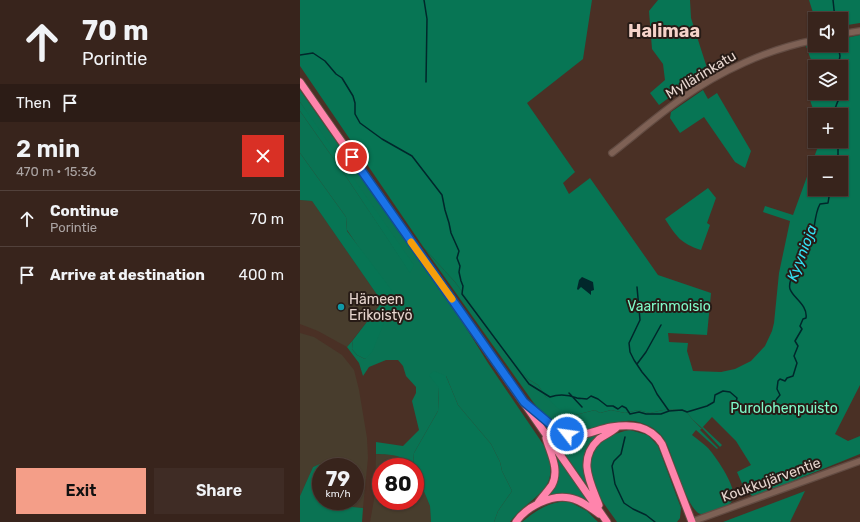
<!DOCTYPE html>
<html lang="en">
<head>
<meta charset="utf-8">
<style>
  :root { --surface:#38241c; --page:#3f2c25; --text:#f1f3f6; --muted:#aba4a3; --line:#52413b; --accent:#f49e88 }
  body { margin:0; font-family:Rubik,sans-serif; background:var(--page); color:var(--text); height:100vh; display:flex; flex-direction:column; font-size:15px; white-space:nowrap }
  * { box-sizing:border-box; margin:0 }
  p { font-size:13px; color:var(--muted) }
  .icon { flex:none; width:22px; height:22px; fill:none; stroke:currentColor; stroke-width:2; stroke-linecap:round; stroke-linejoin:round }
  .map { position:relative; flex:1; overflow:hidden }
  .details { display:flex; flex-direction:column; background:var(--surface); width:300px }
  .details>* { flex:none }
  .guide { background:#38241c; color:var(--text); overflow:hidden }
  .controls { position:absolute; left:508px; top:12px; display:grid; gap:8px }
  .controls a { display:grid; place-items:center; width:40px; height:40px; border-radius:0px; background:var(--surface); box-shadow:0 1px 3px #0004,0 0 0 1px var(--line); font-size:20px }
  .speed { position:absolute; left:12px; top:458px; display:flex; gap:8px; font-size:20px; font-weight:700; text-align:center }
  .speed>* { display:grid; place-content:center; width:52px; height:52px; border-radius:50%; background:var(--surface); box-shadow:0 1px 3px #0004,0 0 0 1px var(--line); line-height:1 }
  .speed small { font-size:10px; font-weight:400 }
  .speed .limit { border:6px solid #d22; background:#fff; color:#111 }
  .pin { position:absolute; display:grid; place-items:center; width:34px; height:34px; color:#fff; margin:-17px; border:2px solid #fff; border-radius:50%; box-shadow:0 1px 4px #0007 }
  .me { position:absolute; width:44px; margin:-22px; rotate:300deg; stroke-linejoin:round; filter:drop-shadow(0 0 3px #0008) }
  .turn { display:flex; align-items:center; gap:14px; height:84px; padding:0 16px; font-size:18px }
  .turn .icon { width:52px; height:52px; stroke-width:2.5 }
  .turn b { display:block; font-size:28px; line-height:34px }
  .then { display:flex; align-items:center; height:38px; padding:0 16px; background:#0003; gap:8px; font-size:15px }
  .round { display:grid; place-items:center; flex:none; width:42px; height:42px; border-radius:0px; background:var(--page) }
  .summary { display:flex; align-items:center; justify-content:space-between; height:68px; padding:0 16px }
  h1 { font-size:24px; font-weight:600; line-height:30px }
  .cta { display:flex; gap:8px; margin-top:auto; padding:8px 16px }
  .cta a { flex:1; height:46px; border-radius:0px; background:var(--accent); color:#111; font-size:16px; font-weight:600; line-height:46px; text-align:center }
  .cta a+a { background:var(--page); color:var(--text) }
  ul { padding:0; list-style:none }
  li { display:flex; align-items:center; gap:12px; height:56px; padding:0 16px; border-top:1px solid var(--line) }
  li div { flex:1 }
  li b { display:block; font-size:15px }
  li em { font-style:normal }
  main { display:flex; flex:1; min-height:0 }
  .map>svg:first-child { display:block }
</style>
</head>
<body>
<main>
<section class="details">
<div class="guide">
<div class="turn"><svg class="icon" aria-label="ahead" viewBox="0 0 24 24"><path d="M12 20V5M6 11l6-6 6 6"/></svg><div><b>70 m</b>Porintie</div></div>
<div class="then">Then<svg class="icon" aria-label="arrive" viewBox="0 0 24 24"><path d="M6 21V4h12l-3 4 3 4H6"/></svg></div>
</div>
<div class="summary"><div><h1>2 min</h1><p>470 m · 15:36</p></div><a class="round" style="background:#d93025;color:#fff"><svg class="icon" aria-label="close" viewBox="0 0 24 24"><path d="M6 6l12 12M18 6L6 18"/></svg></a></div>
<ul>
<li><svg class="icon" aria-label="ahead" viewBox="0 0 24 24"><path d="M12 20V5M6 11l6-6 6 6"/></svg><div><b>Continue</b><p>Porintie</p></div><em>70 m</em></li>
<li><svg class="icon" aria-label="arrive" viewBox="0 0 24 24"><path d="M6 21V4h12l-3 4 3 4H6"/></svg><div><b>Arrive at destination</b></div><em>400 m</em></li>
</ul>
<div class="cta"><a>Exit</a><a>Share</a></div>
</section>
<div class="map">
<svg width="560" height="522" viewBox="0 0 560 522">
  <rect width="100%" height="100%" fill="#4a3025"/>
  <path fill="#483d2d" d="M 0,200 L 12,201 L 80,299 L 79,306 L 47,347 L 18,331 L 0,324 Z
    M 0,333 L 14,337 L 42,355 L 54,370 L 59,390 L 67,438 L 68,458 L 63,508 L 43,506 L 35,501 L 55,501 L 55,467 L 21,467 L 20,465 L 13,467 L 0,496 Z
    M 76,454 L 94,455 L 105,458 L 114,467 L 81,467 L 81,501 L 115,501 L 115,469 L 130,506 L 131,522 L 70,522 L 75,494 Z"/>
  <path fill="#0a7353" d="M 0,90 L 160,318 L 188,363 L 245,447 C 263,492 232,493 210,522 L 194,522 L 198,511 L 212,491 L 202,471 L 200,462 L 191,444 L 158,405 L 146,376 L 139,388 L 138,411 L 114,453 L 113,465 C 100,454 92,455 76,454 L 76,442 L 103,446 L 119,430 L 112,401 L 116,393 L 116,387 L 106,376 L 103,366 L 98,360 L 86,360 L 69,367 L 63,376 L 59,363 L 47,347 L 53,340 L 52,349 L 57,355 L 65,359 L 94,299 L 47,230 L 46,217 L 0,153 L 0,111 L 45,175 L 110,272 L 0,102 Z
    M 124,248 L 155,282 L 228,379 L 238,385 L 246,397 L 275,415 L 295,410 L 300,413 L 311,410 L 325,413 L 338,410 L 350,413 L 363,410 L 381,409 L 386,411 L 392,419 L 401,428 L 403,427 L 422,445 L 420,447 L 402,428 L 400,430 L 418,448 L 417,449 L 396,430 L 392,435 C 397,439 403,443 408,448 C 416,457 437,487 433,499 C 431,504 426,507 421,508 C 416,510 407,514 401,514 C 387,512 373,454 365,441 C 361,433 353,427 344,424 C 330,418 320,421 306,426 C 271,439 256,430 233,402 Z
    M 241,420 C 246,424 252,429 258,433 C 275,444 295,434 312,429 C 280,449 280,454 290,490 Z
    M 330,430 L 348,435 L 358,446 L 381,508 L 380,518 L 377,522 L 317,522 C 310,512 302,502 296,490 C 281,459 297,435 330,430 Z
    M 254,453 L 292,507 C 272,492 267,491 243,499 C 257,479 261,477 254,453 Z
    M 20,464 L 21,467 L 21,501 L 35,501 L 43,506 L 63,508 L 62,522 L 0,522 L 0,496 L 13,467 Z
    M 268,501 L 287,511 L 298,522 L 222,522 C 236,510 249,502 268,501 Z"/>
  <path fill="#077554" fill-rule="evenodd" d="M 0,0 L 292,0 L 283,59 L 227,103 L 275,172 L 263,183 L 269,194 L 290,178 L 358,275 L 411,293 L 407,335 L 368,333 L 369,342 L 388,343 L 387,351 L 393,371 L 421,372 L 435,369 L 451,361 L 465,346 L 472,331 L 474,323 L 479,273 L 490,221 L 463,212 L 465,206 L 493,215 L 520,141 L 541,141 L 541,115 L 515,115 L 515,130 L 509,114 L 514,112 L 507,91 L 515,88 L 515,93 L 541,93 L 541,67 L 515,67 L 515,71 L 506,46 L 515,44 L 515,45 L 541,45 L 541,39 L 560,35 L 560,385 L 535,434 L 548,441 L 560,436 L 560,454 L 453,497 L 443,486 L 437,472 L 451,465 L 436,441 L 412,417 L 402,428 L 392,419 L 386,411 L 381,409 L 363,410 L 350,413 L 338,410 L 325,413 L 311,410 L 300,413 L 295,410 L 275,415 L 259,409 L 246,397 L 238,385 L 228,379 L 208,355 L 155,282 L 124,248 L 0,66 ZM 515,163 L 541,163 L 541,189 L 515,189 Z
    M 358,0 L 390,0 L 391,18 L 408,71 L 385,86 L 359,105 L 350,93 L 365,80 L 363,64 L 352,49 L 349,11 Z
    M 509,0 L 560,0 L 560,23 L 541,26 L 541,19 L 515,19 Z
    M 403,90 L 408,99 L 417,93 L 451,151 L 445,168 L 435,162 L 404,117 L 380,133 L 370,118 L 371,112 Z
    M 0,102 L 114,265 L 110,273 L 45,175 L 0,111 Z
    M 0,153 L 46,217 L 47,231 L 93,292 L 94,299 L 72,352 L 65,359 L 57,355 L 52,349 L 53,340 L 79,306 L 80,299 L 12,201 L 0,200 Z
    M 408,188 L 416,198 L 407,223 L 410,225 L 401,250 C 380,243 377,237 365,219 Z
    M 134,371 L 146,376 L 158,405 L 191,444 L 200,462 L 202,471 L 212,491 L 198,511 L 194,522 L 131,522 L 130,506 L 113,465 L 114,453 L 138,411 L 139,388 L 129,375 Z
    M 505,491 L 490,522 L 423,522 Z"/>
  <path fill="#01272b" d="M 282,277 L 293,282 L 294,290 L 291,291 L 291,295 L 281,287 L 278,290 L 277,289 L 279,280 Z"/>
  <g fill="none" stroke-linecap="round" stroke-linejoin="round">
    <path stroke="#01272b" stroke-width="1.5" d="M 124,0 L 127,19 L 126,82
      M 533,0 L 535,19
      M 538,45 L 540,56 L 538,67
      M 0,55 L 13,53 L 25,61 L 36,74 L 42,78 L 53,96 L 55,103 L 55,114 L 60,123 L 82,139 L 112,156 L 142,195 L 145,210 L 149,223 L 151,233 L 159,251 L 157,258 L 160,266 L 159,272 L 161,281 L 163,286 L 162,294 L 229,384 L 250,397 C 259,394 269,395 277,398 C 280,399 283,398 287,399 L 291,396 L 298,399 L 307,406 L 313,406 L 318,409 L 322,406 L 326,408 L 330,414 L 339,412 L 346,414 L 361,414 L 369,411 L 382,410 L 387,412 L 407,406 L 414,402 L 415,395 L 423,391 L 430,392 L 437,398 L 436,402 L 440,406 L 441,410 C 448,412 452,413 457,408 L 461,409 L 465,414 C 474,408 473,402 480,395 L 477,389 L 478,381 L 480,379 L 485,381 L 487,378 L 493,376 L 497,363 L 494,356 L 498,346 L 495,341 L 502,329 L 500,326 L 503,319 L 506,318 C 508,305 493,298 490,289 C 489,286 490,282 491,279 C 499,272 510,245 513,234 C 515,224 515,213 520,204 L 528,203 L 529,197 L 525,189
      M 534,115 C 535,100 545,96 541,79
      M 538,163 L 538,141
      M 337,287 L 340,320 L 329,343 L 330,352 L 334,360 L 342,372 L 352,384 L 357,394 L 369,411
      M 337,364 L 346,352 L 361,325
      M 269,393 L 282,407
      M 325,437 L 321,454 L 314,461 L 312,466 L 315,484 L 324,503 L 333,509 L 346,515 L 355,522"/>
    <g stroke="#634c43" stroke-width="8">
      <path id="secondary" d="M 541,34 L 560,31
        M 312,153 C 335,135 357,116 381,99 C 420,71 468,49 515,40
        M 391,522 L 560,461"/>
    </g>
    <g stroke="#634c43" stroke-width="9">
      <path id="highway" d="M 0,82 L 307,522
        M 231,408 C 244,418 255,432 272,435 C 285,437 298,429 311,427 C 331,424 350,425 362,444 L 392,522
        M 238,503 C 242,497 248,491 252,485 C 260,469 250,453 246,438
        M 299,505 C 290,482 277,459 299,439 C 305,435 312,432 317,427
        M 216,522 C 226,507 251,494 270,498 C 281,500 291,508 299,514"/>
    </g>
    <use href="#secondary" stroke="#7e6155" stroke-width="5.5"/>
    <use href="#highway" stroke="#ff84ac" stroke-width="7"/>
  </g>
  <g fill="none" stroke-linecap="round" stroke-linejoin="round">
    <g stroke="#114b97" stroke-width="10">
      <path id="route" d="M 52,157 L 224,402 L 256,429 L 267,434"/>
    </g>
    <use href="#route" stroke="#1a73e8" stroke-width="7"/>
    <path stroke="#f59e0b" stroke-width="7" d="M 111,242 L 152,299"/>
  </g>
  <circle fill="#0f9aa8" stroke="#271b16" stroke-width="1.5" cx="41" cy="307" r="4"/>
  <g text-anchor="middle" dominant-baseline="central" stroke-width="4" stroke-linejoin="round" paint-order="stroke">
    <g font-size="14" fill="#e7d6cf" stroke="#271b16">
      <text transform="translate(401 75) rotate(-31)">Myllärinkatu</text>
      <text transform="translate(471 480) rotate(-20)">Koukkujärventie</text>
    </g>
    <g font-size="14" fill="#e7d6cf" stroke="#271b16" text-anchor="start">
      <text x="49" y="299">Hämeen<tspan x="49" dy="16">Erikoistyö</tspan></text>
    </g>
    <g font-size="14" fill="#7ffbc9" stroke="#271b16">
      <text x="369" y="306">Vaarinmoisio</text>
      <text x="484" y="408">Purolohenpuisto</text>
    </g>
    <g font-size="15" font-style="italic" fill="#34e0f2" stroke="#271b16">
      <text transform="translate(502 253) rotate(-69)">Kyynioja</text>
    </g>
    <g font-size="18" font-weight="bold" fill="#f5d3ca" stroke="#271b16">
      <text x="364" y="31">Halimaa</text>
    </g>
  </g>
</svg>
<div class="controls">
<a><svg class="icon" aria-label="sound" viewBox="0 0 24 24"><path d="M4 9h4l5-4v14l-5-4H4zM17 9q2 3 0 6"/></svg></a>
<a><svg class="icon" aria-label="layers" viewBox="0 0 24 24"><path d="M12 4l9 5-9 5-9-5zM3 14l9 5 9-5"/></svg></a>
<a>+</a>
<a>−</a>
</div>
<div class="speed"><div>79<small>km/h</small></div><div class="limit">80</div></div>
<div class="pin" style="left:52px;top:157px;background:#d93025"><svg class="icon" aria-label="arrive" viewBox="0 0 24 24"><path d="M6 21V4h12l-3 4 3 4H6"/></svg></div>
<svg class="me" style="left:267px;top:434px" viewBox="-20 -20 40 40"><circle r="17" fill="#1a73e8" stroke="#fff" stroke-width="3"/><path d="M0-11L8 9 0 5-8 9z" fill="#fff"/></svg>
</div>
</main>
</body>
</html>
